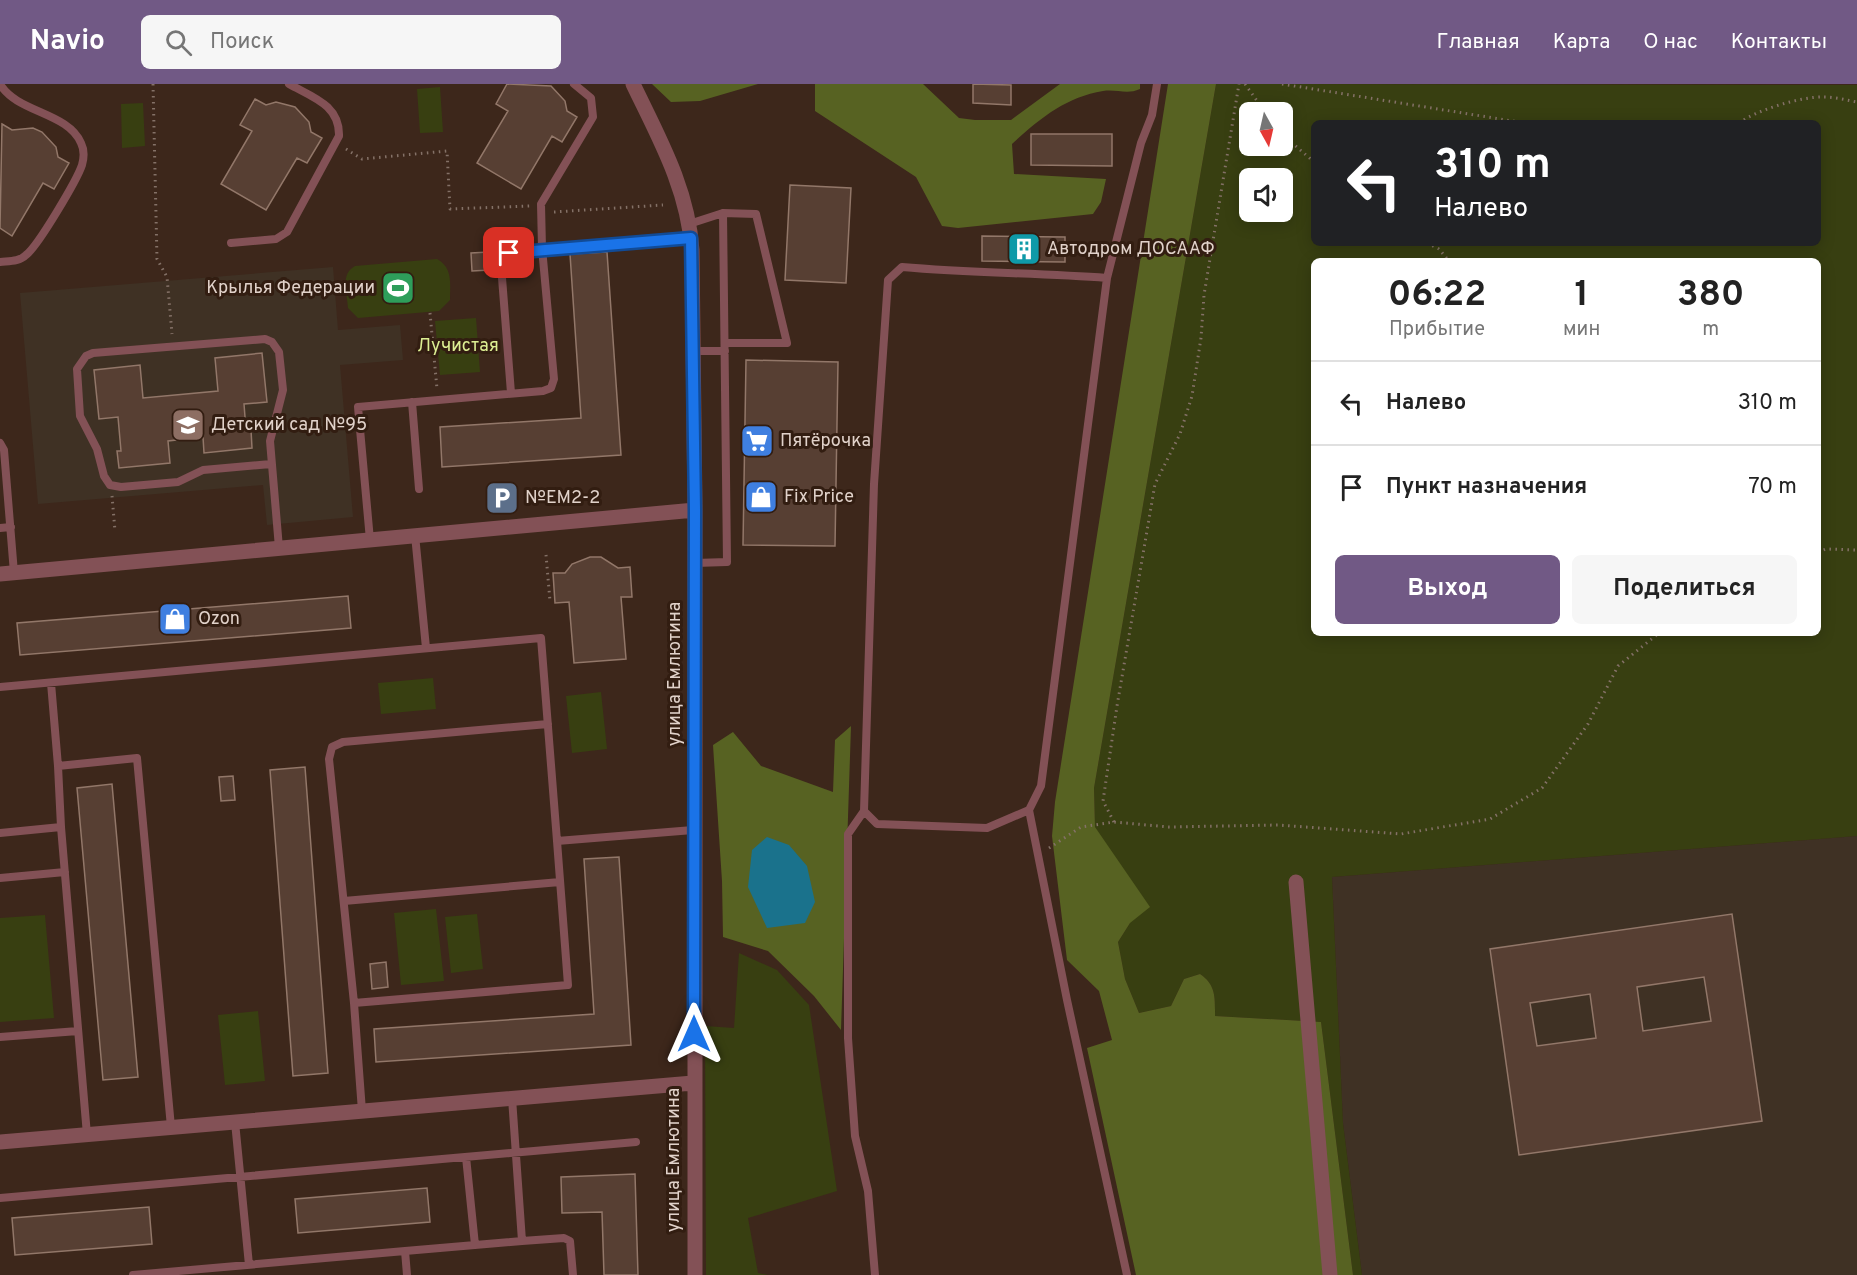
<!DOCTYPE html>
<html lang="ru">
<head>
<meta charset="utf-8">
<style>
  :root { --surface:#fff; --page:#f6f6f6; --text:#222; --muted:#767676; --line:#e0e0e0; --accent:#715985 }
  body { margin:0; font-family:Overpass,sans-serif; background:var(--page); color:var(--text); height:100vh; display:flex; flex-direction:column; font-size:22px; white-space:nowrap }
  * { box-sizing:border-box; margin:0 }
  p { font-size:20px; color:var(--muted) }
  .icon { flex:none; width:33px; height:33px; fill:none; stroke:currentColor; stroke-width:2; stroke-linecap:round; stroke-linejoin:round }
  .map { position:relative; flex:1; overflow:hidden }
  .side { position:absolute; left:1311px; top:174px; width:510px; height:378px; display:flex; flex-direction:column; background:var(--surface); border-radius:9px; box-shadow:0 3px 15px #0003 }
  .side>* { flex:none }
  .hud { position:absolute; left:1311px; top:36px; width:510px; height:126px; border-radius:9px; box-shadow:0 3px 15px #0003; background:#202124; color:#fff; overflow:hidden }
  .needle { width:39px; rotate:172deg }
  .tools { position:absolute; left:1239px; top:18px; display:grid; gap:12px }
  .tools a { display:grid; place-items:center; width:54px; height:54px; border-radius:9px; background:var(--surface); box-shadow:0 3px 15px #0003; font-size:30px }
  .pin { position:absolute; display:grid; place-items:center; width:51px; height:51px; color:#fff; margin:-26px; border-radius:12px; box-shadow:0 3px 9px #0006 }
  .me { position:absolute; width:66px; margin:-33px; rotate:0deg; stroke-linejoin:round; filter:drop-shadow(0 0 4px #0008) }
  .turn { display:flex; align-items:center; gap:21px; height:126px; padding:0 24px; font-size:27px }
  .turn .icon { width:78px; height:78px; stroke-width:2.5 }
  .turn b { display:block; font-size:42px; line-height:51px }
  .eta { display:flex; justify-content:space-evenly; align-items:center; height:102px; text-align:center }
  .eta b { font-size:36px; font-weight:700; line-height:42px }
  .primary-button { display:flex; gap:12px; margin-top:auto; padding:12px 24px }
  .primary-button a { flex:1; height:69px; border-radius:9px; background:var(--accent); color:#fff; font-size:24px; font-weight:700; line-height:69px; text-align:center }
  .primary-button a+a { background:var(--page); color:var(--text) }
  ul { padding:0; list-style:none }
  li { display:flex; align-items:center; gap:18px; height:84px; padding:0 24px; border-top:2px solid var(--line) }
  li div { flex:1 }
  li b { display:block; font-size:22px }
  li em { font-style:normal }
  header { display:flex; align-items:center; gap:36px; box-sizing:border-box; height:84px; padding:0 30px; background:var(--accent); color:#fff }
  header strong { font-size:28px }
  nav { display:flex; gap:33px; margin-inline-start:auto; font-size:21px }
  .search { width:420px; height:54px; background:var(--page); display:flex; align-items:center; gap:15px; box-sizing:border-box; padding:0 21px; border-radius:9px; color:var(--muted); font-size:22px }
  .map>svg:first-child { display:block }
</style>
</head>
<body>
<header>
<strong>Navio</strong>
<div class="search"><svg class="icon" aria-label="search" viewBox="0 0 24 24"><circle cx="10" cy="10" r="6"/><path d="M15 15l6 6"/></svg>Поиск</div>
<nav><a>Главная</a><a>Карта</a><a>О нас</a><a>Контакты</a></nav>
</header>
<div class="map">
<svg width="1857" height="1191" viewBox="0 0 1857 1191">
  <rect width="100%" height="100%" fill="#3d271b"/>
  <path fill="#3f3124" d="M 333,183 L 338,246 L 400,241 L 403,276 L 340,281 L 353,433 L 267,441 L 263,401 L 38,420 L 20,209 Z
    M 1857,752 L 1857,1191 L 1362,1191 L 1343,1039 L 1332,793 Z"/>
  <path fill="#383f11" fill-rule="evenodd" d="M 1216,0 L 1857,1 L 1857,752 L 1332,793 L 1343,1039 L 1362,1191 L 1353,1191 L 1321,938 L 1215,932 C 1215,913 1216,901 1200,890 L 1184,895 L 1171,922 L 1139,929 L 1125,895 L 1118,858 L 1130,839 L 1095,743 L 1094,704 ZM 1250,28 L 1282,28 L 1282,62 L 1250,62 ZM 1314,39 L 1818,39 L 1818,159 L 1314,159 ZM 1250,94 L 1282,94 L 1282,128 L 1250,128 ZM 1314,177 L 1818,177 L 1818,549 L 1314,549 Z
    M 440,3 L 443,48 L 420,49 L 417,5 Z
    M 143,19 L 145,62 L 122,64 L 121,20 Z
    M 437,175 C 453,184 450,199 450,216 L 439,227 L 358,234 L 348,224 C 347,209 340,190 355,182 Z
    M 476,234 L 480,288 L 440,291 L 435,237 Z
    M 433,594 L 436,625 L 381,630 L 378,599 Z
    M 601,608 L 607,665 L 572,669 L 566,612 Z
    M 436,825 L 444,897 L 401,901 L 394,829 Z
    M 477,830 L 483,885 L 451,889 L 445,833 Z
    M 45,831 L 54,934 L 0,938 L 0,834 Z
    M 739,869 L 777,886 L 809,921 L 837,1107 L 748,1134 L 758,1189 L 768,1191 L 706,1191 L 705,942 L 734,944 Z
    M 258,927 L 265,997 L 225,1001 L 218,931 Z"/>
  <path fill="#576222" d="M 652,0 L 758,0 L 700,17 L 671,18 Z
    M 815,0 L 923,0 L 959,34 L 975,36 L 1011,36 L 1060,0 L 1140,0 L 1140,5 C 1127,11 1117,5 1103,7 C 1066,13 1039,35 1012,60 L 1014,90 L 1106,95 L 1101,118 L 1093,130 L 958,144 L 942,142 L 916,93 L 815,27 Z
    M 1168,0 L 1216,0 L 1094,704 L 1095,743 L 1150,823 L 1130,839 L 1118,858 L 1125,895 L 1139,929 L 1171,922 L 1184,895 L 1200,890 C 1216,901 1215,913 1215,932 L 1321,938 L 1353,1191 L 1136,1191 L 1087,964 L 1112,956 L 1099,907 L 1067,876 L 1052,752 L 1055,718 Z
    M 851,642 L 841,946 L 814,912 L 768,867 L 723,853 L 722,797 L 713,661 L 733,648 L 761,682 L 833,708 L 835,656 Z"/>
  <path fill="#1a728c" d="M 767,753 L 789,761 L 807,782 L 815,818 L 805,839 L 767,844 L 748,803 L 752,766 Z"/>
  <path fill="#573f33" stroke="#927769" stroke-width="1.5" fill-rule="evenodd" d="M 507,0 L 551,2 L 565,17 L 567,27 L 577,33 L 562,58 L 552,52 L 521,105 L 477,79 L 508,27 L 496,20 Z
    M 973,0 L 1011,1 L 1011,21 L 973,19 Z
    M 255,15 L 266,21 L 276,18 L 295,23 L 309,38 L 311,48 L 322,54 L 307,79 L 297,74 L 266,126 L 221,100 L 252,47 L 240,41 Z
    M 2,40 L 12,46 L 33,44 L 42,48 L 56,63 L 58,73 L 69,79 L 54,105 L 43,99 L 12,152 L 0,144 Z
    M 1031,50 L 1112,50 L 1112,82 L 1031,81 Z
    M 790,101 L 851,104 L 846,199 L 785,196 Z
    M 982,152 L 1065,153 L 1065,178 L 982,177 Z
    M 489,168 L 490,186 L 472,187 L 471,169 Z
    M 607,168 L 621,371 L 442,383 L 440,343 L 581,334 L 570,170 Z
    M 262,269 L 267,318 L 244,320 L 246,346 L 251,346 L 252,364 L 204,369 L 203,353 L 168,357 L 170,379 L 119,384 L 117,367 L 121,367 L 118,333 L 99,335 L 94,286 L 140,281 L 143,314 L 218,307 L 215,274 Z
    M 746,276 L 838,278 L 835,462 L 743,461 Z
    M 590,473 L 601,473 L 618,484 L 630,483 L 632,513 L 621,513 L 626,575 L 574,579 L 569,518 L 555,519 L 553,489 L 565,489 L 572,480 Z
    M 348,512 L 351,544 L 20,571 L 17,539 Z
    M 305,683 L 328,989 L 293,992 L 270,686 Z
    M 233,692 L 235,716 L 221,717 L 219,693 Z
    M 112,700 L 138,993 L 103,996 L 77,704 Z
    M 619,773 L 631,961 L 376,978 L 374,945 L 594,930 L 584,775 Z
    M 1732,830 L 1762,1037 L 1519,1071 L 1490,865 ZM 1704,893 L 1711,937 L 1643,947 L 1637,903 ZM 1590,910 L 1596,954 L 1537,962 L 1530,919 Z
    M 386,878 L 388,903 L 372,905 L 370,880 Z
    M 635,1090 L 638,1191 L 604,1191 L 602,1128 L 562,1129 L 561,1093 Z
    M 427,1104 L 430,1138 L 298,1149 L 295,1115 Z
    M 149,1123 L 152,1160 L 15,1171 L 12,1134 Z"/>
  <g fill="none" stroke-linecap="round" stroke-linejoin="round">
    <path stroke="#847167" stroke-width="3" stroke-dasharray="1.5 4.5" stroke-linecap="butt" d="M 153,0 L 157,175 L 167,193 L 172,250
      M 1245,0 L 1265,28
      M 1282,0 L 1525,39
      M 1739,39 C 1756,26 1803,12 1824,13 C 1835,13 1846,16 1857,18
      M 1282,50 L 1314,78
      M 346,65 L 362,75 L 447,67 L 450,125 L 530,122
      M 554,128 L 663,121
      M 1427,159 L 1439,165 L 1449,177
      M 430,229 L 437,305
      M 112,412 L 115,447
      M 1818,468 L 1826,465 L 1857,466
      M 546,471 L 550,517
      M 1114,738 L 1103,717 L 1117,622 L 1155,400 L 1180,350 L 1192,312 L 1201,254 L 1204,211 L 1239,0
      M 1049,764 L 1081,743 L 1114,738 L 1169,743 L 1278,741 L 1401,750 L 1490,735 L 1542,704 L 1588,640 L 1618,582 L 1659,549"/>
    <path stroke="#835156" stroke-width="8" d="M 723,129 L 756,130 L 787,259 L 725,259
      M 689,140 L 723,129 L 727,478 L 695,479
      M 231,159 L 276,155 L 287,148 L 339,52 C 340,21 312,13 289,0
      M 0,178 C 9,177 19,178 26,171 C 38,162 77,96 82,81 C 84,74 84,65 81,59 C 68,28 17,29 0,0
      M 693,267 L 725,267
      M 511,309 L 501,181 L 509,169 L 542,164 L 541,120 L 593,33 L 591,14 L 574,0
      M 412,318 L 419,405
      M 0,359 L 4,366 L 14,489
      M 271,380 L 203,386 L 178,398 L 121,403 L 110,401 L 104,392 L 97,365 L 80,332 L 77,285 L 86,272 L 93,269 L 265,255 L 272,258 L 279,268 L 283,306 L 270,357 L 279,464
      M 0,444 L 11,443
      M 415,451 L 426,564
      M 370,456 L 358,323 L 543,307 L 551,304 L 554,295 L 542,164 L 691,154
      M 51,599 L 58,682
      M 0,603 L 541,554 L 557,757 L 693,746
      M 864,727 L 877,740 L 987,744 L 1029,726
      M 0,749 L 61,743
      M 0,794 L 65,788
      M 344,817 L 560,798
      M 354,919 L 568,901 L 557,757
      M 0,953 L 78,947
      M 512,1014 L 522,1157 L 564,1154 L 570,1157 L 573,1191
      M 362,1027 L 354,919 L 329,675 L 332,663 L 343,658 L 548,640
      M 235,1038 L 249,1181
      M 87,1051 L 61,743 L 58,682 L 137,674 L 171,1043
      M 466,1073 L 475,1161
      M 0,1114 L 636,1058
      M 405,1167 L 522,1157
      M 133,1191 L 405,1167 L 407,1191
      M 875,1191 L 868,1107 L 855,1052 L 848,954 L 848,750 L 864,727 L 874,400 L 888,196 L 902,183 C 970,189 1038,189 1107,194
      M 1127,1191 L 1067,916 L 1029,726 L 1041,702 L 1107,194 L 1141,59 L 1152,31 L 1157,0"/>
    <path stroke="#835156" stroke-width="15" d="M 633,0 C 659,54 688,105 692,166 L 695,426 L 695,1191
      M 0,490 L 695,426
      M 1296,798 L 1330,1191
      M 0,1058 L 693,999"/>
  </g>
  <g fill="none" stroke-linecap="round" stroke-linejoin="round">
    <g stroke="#114b97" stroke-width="15">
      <path id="route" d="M 509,169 L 691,154 L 695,426 L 694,950"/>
    </g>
    <use href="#route" stroke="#1a73e8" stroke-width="10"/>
  </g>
  <defs>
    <g id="building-square" transform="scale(1.725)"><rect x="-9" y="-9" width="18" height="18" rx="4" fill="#0f9aa8" stroke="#321d11"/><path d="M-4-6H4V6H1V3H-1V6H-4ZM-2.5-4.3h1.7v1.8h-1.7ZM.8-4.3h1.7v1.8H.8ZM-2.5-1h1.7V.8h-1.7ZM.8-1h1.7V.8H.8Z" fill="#fff"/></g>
    <g id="stadium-square" transform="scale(1.725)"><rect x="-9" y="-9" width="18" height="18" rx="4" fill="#2e9e5b" stroke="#321d11"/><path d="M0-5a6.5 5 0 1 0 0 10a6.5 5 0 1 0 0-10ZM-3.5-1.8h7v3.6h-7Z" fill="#fff"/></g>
    <g id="school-square" transform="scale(1.725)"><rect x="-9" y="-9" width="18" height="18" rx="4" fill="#8d6e63" stroke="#321d11"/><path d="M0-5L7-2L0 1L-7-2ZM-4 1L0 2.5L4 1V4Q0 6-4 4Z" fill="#fff"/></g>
    <g id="supermarket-square" transform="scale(1.725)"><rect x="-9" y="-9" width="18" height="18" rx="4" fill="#3f7fe0" stroke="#321d11"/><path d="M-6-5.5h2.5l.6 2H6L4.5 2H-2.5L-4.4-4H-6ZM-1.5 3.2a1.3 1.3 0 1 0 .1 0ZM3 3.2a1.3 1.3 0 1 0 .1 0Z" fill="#fff"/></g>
    <g id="shop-square" transform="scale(1.725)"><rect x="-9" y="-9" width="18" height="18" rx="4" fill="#3f7fe0" stroke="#321d11"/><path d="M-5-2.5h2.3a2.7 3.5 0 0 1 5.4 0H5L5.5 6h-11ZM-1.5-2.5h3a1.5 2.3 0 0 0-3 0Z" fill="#fff"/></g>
    <g id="parking-square" transform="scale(1.725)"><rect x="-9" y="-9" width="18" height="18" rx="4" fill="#5c6f8a" stroke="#321d11"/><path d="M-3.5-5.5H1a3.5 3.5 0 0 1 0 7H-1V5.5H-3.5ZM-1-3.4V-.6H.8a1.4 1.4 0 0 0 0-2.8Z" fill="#fff"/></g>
  </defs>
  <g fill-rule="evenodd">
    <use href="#building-square" x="1024" y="165"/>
    <use href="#stadium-square" x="398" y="204"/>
    <use href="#school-square" x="188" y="341"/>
    <use href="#supermarket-square" x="757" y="357"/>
    <use href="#shop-square" x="761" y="413"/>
    <use href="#parking-square" x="502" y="414"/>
    <use href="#shop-square" x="175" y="535"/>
  </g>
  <g text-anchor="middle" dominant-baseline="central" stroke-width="6" stroke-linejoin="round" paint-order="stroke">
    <g font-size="18" fill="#e1d2ca" stroke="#321d11" text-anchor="start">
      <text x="1047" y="165">Автодром ДОСААФ</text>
      <text x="375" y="204" text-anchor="end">Крылья Федерации</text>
      <text x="211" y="341">Детский сад №95</text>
      <text x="780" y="357">Пятёрочка</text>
      <text x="784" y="413">Fix Price</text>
      <text x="525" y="414">№ЕМ2-2</text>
      <text x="198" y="535">Ozon</text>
    </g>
    <g font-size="18" fill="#ddef93" stroke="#321d11">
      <text x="458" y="262">Лучистая</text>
    </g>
    <g font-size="18" fill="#e1d2ca" stroke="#321d11">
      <text transform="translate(675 590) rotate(-90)">улица Емлютина</text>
      <text transform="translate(674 1076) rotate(-90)">улица Емлютина</text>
    </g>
  </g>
</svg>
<div class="tools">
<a><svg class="needle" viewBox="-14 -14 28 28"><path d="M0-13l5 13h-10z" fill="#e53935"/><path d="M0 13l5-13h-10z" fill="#767676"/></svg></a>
<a><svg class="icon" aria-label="sound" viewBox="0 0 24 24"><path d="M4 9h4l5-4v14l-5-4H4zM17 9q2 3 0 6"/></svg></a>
</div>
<div class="pin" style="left:509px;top:169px;background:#d93025"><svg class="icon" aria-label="arrive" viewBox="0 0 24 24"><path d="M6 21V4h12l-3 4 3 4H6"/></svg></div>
<svg class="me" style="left:694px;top:950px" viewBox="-20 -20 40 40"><path d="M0-17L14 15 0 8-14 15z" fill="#1a73e8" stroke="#fff" stroke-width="4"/></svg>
<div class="hud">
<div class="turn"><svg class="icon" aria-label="left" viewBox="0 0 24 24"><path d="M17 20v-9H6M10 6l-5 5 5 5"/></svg><div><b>310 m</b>Налево</div></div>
</div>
<section class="side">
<div class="eta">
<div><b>06:22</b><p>Прибытие</p></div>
<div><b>1</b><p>мин</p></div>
<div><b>380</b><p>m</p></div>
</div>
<ul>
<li><svg class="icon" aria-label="left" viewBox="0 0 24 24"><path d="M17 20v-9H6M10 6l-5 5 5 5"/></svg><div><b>Налево</b></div><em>310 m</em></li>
<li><svg class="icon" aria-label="arrive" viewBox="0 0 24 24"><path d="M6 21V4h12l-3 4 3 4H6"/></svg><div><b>Пункт назначения</b></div><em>70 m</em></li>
</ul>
<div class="primary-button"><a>Выход</a><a>Поделиться</a></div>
</section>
</div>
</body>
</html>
